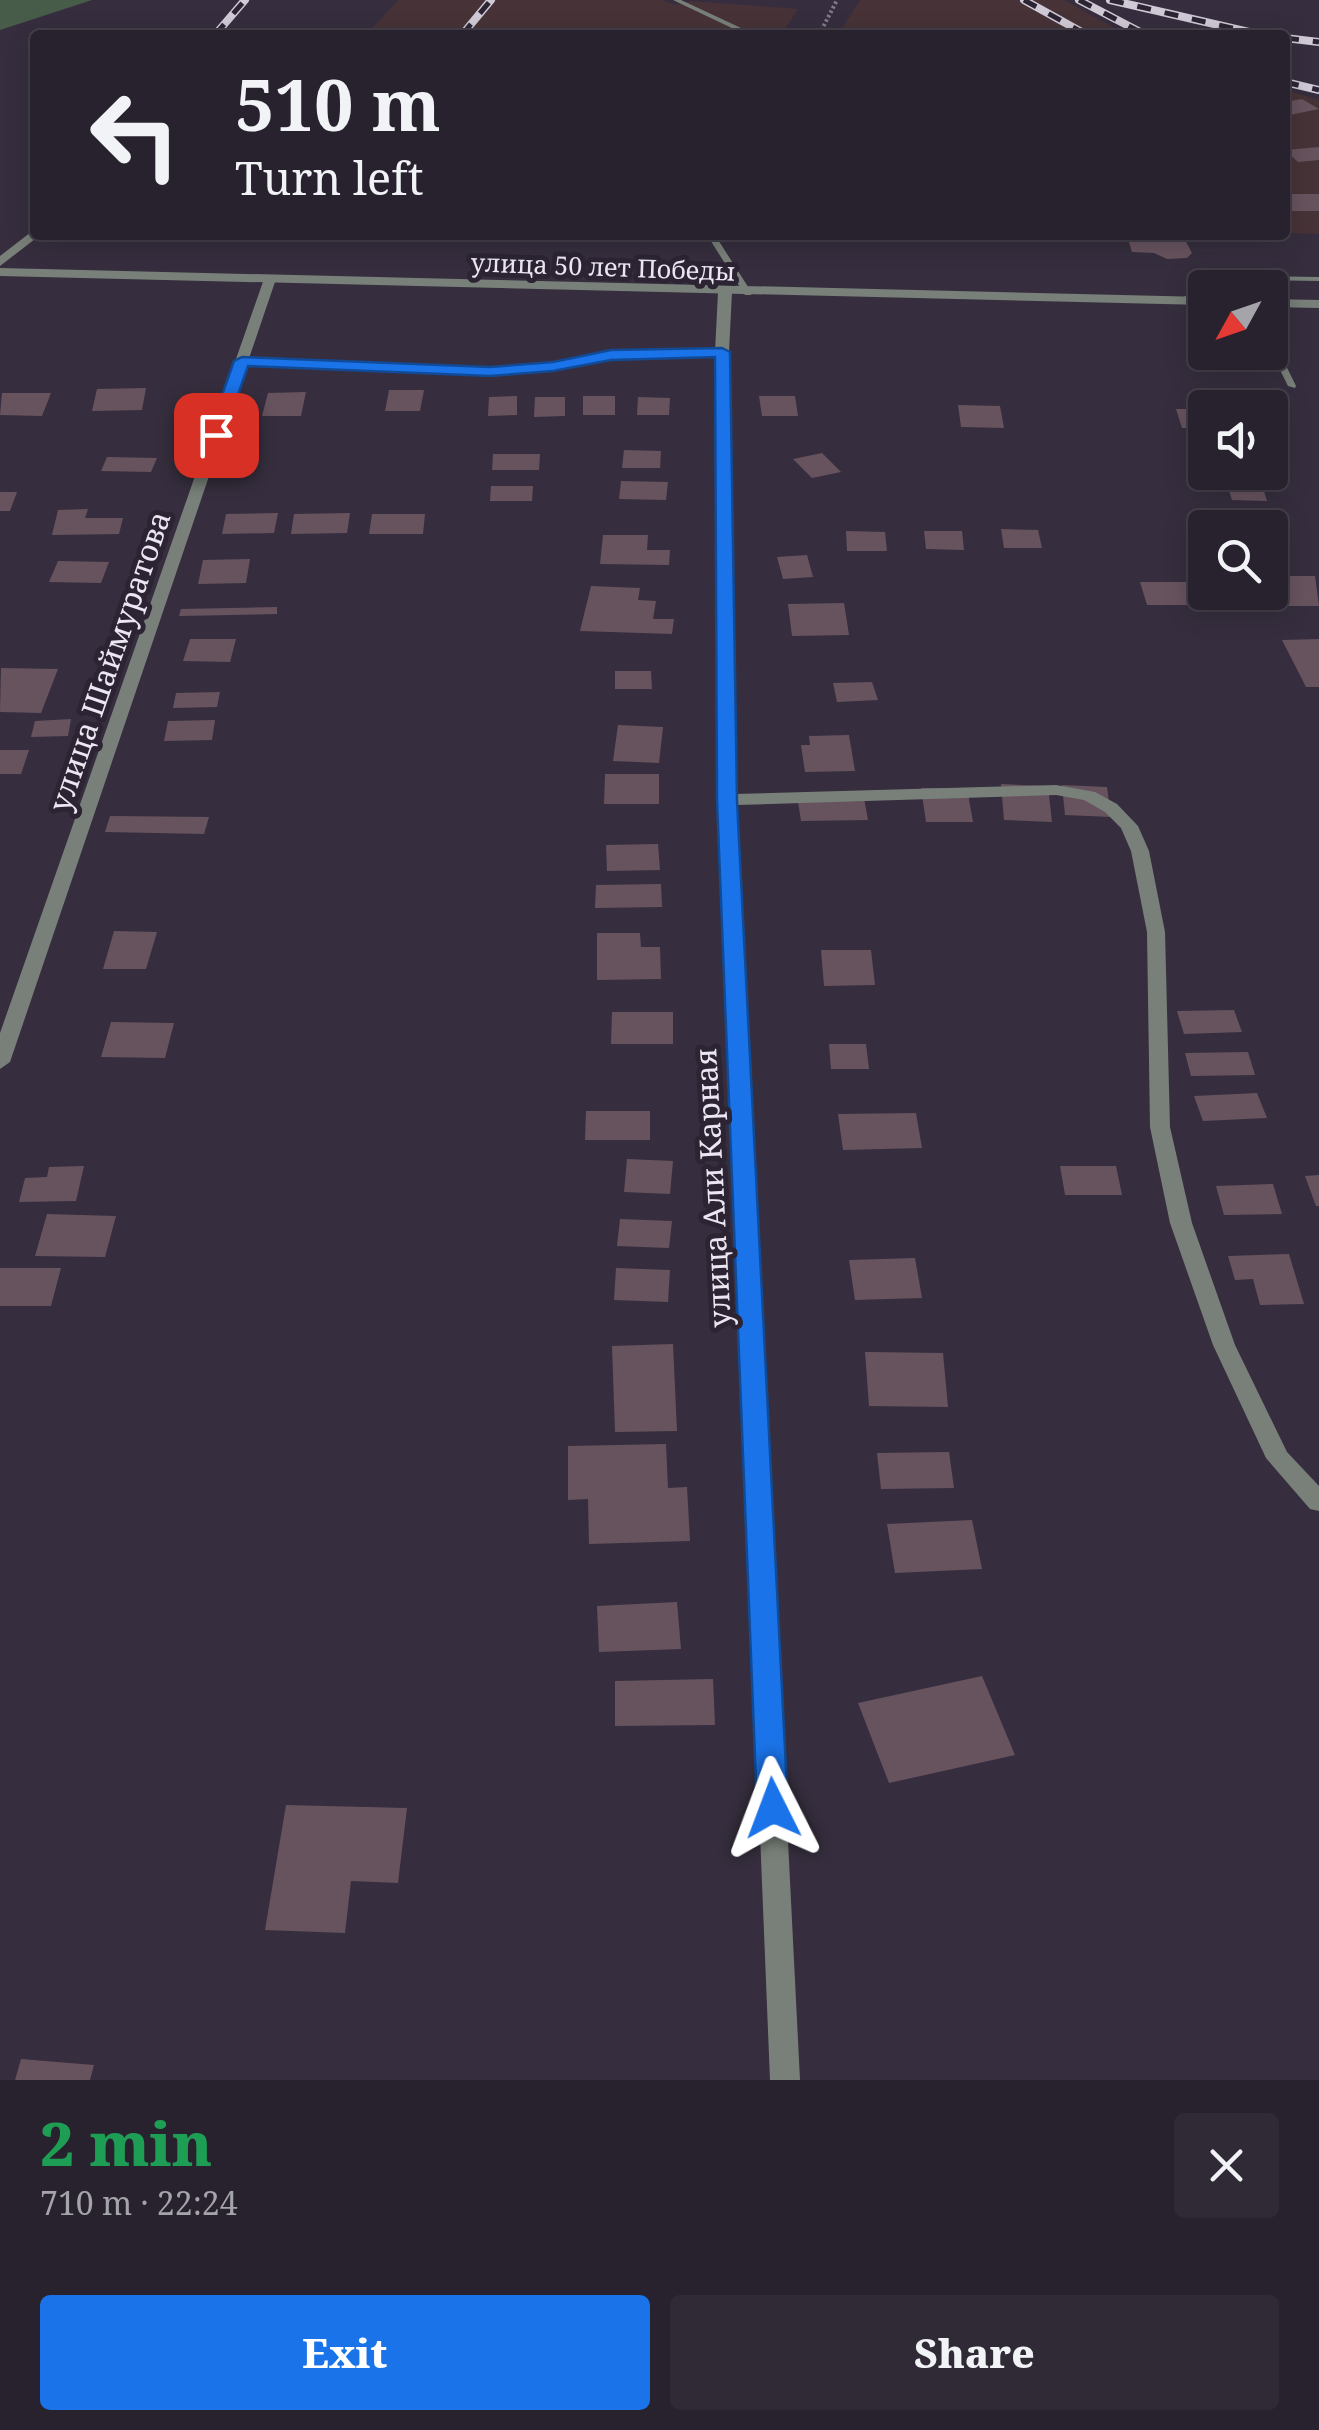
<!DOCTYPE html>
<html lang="en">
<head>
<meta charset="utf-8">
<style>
  :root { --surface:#28222e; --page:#302a36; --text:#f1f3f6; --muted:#a5a4aa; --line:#443f4a; --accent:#1a73e8 }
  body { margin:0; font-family:"Noto Serif",serif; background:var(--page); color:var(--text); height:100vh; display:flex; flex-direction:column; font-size:38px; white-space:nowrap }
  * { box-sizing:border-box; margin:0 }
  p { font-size:32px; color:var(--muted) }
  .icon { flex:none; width:55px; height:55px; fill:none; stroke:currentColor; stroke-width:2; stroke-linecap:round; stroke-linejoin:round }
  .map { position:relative; height:2080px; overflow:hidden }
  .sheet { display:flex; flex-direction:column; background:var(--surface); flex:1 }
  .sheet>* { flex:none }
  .top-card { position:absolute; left:30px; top:30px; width:1260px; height:210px; border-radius:10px; box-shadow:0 5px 25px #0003,0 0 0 2px var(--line); background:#28222e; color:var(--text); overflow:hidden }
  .needle { width:65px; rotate:230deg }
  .fabs { position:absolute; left:1188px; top:270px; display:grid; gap:20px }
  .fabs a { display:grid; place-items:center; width:100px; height:100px; border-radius:10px; background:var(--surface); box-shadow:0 5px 25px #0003,0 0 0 2px var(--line); font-size:50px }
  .pin { position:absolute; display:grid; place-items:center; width:85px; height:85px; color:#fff; margin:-42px; border-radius:20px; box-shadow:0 5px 15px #0006 }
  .me { position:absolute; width:110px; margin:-55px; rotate:357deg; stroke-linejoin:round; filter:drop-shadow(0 0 8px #0008) }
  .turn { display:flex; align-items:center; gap:35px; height:210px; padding:0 40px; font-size:45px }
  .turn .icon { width:130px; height:130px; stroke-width:2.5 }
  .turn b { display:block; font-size:70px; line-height:85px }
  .round { display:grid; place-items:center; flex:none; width:105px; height:105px; border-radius:10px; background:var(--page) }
  .head { display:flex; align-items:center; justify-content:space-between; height:170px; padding:0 40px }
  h1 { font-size:60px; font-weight:800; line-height:75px; color:#1e9e55 }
  .primary-button { display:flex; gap:20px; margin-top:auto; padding:20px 40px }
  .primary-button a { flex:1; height:115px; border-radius:10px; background:var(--accent); color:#fff; font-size:40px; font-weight:800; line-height:115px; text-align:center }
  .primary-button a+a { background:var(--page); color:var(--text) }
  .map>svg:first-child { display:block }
</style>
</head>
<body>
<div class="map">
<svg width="1319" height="2080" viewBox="0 0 1319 2080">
  <rect width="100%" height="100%" fill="#362e3e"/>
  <path fill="#473337" d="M 398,0 L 662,0 L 675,5 L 691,1 L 798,9 L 781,35 L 366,35 Z
    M 860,0 L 1064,0 L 1127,35 L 838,35 Z
    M 1285,90 L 1319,100 L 1319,234 L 1285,233 Z"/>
  <path fill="#475d4a" d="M 0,0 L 92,0 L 0,30 Z"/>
  <path fill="#67535e" d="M 1302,99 L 1319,109 L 1285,116 L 1285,102 Z
    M 1319,147 L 1319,160 L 1298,162 L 1285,150 Z
    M 1285,194 L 1319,194 L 1319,211 L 1285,211 Z
    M 1127,236 L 1183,236 L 1192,253 L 1187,258 L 1167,259 L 1154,253 L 1132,252 Z
    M 146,388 L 142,410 L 92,411 L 97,389 Z
    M 389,390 L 424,390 L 420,411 L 385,411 Z
    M 306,392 L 301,416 L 262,416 L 268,393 Z
    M 2,393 L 51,393 L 42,416 L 0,415 Z
    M 517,396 L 517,415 L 488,416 L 489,397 Z
    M 583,396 L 615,396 L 615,415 L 583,415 Z
    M 759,396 L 795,396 L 798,416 L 762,416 Z
    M 535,397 L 565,397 L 565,416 L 534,417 Z
    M 638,397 L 670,398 L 669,415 L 637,415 Z
    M 958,405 L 1000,406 L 1004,428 L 961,427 Z
    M 1176,409 L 1205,409 L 1205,428 L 1182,428 Z
    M 624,450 L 661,451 L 660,468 L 622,468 Z
    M 822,453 L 841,472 L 812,478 L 793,459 Z
    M 493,454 L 540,454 L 539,470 L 492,470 Z
    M 107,457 L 157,458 L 151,472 L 101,471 Z
    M 621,481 L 668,482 L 666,500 L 619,499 Z
    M 1226,481 L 1261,481 L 1267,501 L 1232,500 Z
    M 491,486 L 533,486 L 532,501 L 490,501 Z
    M 0,492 L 17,492 L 10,511 L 0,511 Z
    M 88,509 L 85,518 L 123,518 L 119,534 L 52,535 L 58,510 Z
    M 278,513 L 274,533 L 222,534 L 226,514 Z
    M 350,513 L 347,533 L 291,534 L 294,514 Z
    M 372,514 L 425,514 L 423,534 L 369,534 Z
    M 1001,529 L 1038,530 L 1042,548 L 1004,548 Z
    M 846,531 L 885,532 L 887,551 L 847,551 Z
    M 924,531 L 962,531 L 964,550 L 926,549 Z
    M 603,535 L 648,535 L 647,550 L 670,550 L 669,565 L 600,564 Z
    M 807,555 L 813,577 L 783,579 L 777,557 Z
    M 250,559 L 246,583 L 198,584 L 203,560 Z
    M 58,561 L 109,562 L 101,583 L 49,582 Z
    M 1272,576 L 1315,576 L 1319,606 L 1283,606 Z
    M 1140,582 L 1187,582 L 1194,605 L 1147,605 Z
    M 591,586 L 640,588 L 638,600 L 656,601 L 653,619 L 674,619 L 672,634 L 580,631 Z
    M 844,603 L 849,635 L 792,636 L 788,604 Z
    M 277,607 L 277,614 L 179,616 L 181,609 Z
    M 190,639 L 236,639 L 230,662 L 183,661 Z
    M 1319,639 L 1319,687 L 1306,687 L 1282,640 Z
    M 1,668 L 58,669 L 41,713 L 0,712 Z
    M 615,671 L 651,671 L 652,689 L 615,689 Z
    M 872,682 L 878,700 L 837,702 L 833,683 Z
    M 220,692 L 217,707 L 173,708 L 176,693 Z
    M 71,719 L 68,736 L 31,737 L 35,721 Z
    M 215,720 L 212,740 L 164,741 L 168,721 Z
    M 618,725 L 663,727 L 659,763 L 613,761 Z
    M 849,735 L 855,771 L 805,772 L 801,745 L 810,745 L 809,736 Z
    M 0,750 L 29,750 L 21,774 L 0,774 Z
    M 605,774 L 659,774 L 659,804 L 604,804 Z
    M 1001,784 L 1048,786 L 1052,822 L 1004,820 Z
    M 1062,785 L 1107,787 L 1111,817 L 1065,815 Z
    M 921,788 L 967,788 L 973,822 L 926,822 Z
    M 863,793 L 868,820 L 801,821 L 797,795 Z
    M 110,816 L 209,817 L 204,834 L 105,832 Z
    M 658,844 L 660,870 L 607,871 L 606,845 Z
    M 661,884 L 662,907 L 595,908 L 596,885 Z
    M 114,931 L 157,932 L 146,969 L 103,969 Z
    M 597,933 L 640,933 L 641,947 L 660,947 L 661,979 L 597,980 Z
    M 821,950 L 871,950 L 875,985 L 824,986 Z
    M 1234,1010 L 1242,1032 L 1184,1034 L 1177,1011 Z
    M 612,1012 L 673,1012 L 673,1044 L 611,1044 Z
    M 111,1022 L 174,1023 L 165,1058 L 101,1057 Z
    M 829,1044 L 866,1044 L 869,1069 L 831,1069 Z
    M 1248,1052 L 1255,1075 L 1191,1076 L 1185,1053 Z
    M 1257,1093 L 1267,1118 L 1203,1121 L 1194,1096 Z
    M 586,1111 L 650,1111 L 650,1140 L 585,1140 Z
    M 916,1113 L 922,1148 L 843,1150 L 838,1114 Z
    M 627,1159 L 673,1161 L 670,1194 L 624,1192 Z
    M 84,1166 L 76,1201 L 19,1202 L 25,1178 L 47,1177 L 49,1167 Z
    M 1060,1166 L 1116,1166 L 1122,1195 L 1065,1195 Z
    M 1319,1175 L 1319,1206 L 1316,1206 L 1305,1176 Z
    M 1273,1184 L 1282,1214 L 1224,1215 L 1216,1186 Z
    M 47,1214 L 116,1216 L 105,1257 L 35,1256 Z
    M 620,1219 L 672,1221 L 669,1248 L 617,1246 Z
    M 1289,1254 L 1304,1304 L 1260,1305 L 1253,1279 L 1235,1280 L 1228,1256 Z
    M 915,1258 L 922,1298 L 855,1300 L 849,1260 Z
    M 0,1268 L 61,1268 L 51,1306 L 0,1306 Z
    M 616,1268 L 670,1270 L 668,1302 L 614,1300 Z
    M 673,1344 L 677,1431 L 615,1432 L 612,1346 Z
    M 865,1352 L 943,1353 L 948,1407 L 869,1406 Z
    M 666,1444 L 668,1488 L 687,1487 L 690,1541 L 589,1544 L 588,1499 L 568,1500 L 568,1446 Z
    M 949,1452 L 954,1488 L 881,1489 L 877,1453 Z
    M 972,1520 L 982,1569 L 895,1573 L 887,1524 Z
    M 677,1602 L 681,1649 L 599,1652 L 597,1606 Z
    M 982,1676 L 1015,1755 L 889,1783 L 858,1703 Z
    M 713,1679 L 715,1725 L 615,1726 L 615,1681 Z
    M 286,1805 L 407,1808 L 398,1883 L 351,1881 L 345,1933 L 265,1930 Z
    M 21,2059 L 94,2065 L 90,2080 L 15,2080 Z"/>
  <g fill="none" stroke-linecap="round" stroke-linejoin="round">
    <path stroke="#807987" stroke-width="4" stroke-dasharray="2.5 2.5" stroke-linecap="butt" d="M 819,35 L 837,0"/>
    <path fill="#788079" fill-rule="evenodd" d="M 673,0 L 681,0 L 741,28 L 745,35 L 739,35 L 736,30 Z
      M 707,235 L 715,235 L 752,293 L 751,295 L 745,295 Z
      M 1256,276 L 1319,277 L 1319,281 L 1256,280 L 1224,288 L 1207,288 Z
      M 1202,288 L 1205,288 L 1205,293 L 1182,303 L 1175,301 Z
      M 1270,338 L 1274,341 L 1296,386 L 1295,388 L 1288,386 L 1270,350 Z
      M 722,349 L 726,352 L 725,354 L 611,358 L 553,369 L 490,375 L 241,364 L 237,361 L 241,358 L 490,369 L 553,363 L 611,352 Z"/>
    <path fill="#788079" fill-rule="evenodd" d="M 35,229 L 35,235 L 39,236 L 0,266 L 0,256 Z
      M 270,275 L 276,279 L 10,1062 L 0,1069 L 0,1033 L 264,279 Z
      M 725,288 L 732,292 L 729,352 L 736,794 L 1056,785 L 1095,792 L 1117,804 L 1138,826 L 1149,851 L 1165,932 L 1170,1127 L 1192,1223 L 1235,1345 L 1287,1452 L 1319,1486 L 1319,1511 L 1310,1509 L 1266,1458 L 1213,1345 L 1170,1223 L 1150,1127 L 1147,932 L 1131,851 L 1121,828 L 1105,812 L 1084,800 L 1056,795 L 736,805 L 800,2080 L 770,2080 L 718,800 L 715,352 L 718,292 Z"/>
    <path fill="#788079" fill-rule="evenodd" d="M 0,268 L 1205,297 L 1205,305 L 0,276 Z
      M 1270,299 L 1319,300 L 1319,308 L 1270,307 Z"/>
    <g stroke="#d0cad6" stroke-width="8">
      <path id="rail" d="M 1024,0 L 1087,35
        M 1079,0 L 1146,35
        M 1110,0 L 1262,35
        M 215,35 L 245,0
        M 462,35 L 491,0
        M 1285,38 L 1319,42
        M 1285,82 L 1319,90"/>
    </g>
    <use href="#rail" stroke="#2c2433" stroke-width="5" stroke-dasharray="14" stroke-linecap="butt"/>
  </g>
  <path fill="#1a73e8" stroke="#114b97" stroke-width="2.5" d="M 722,348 L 730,352 L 737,800 L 788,1808 L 784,1818 L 773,1822 L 762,1818 L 757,1808 L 717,800 L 715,357 L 611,360 L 553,371 L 490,376 L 248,366 L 224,435 L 216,440 L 208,435 L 234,361 L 242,357 L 490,367 L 553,362 L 611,350 Z"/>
  <g text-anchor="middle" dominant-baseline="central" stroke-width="10" stroke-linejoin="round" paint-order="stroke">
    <g font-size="25" fill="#ebe6f1" stroke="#2c2433">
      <text transform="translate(603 266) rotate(2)">улица 50 лет Победы</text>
    </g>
    <g font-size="30" fill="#ebe6f1" stroke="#2c2433">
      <text transform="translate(109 661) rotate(-71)">улица Шаймуратова</text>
      <text transform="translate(712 1188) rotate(-93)">улица Али Карная</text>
    </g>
  </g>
</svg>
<div class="fabs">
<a><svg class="needle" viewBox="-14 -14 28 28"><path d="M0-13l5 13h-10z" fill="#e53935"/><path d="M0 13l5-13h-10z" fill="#a5a4aa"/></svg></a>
<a><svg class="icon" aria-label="sound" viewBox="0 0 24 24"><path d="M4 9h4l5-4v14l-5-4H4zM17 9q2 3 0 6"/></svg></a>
<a><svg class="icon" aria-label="search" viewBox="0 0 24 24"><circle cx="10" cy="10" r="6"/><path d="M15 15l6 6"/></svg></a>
</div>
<div class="pin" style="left:216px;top:435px;background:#d93025"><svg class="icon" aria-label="arrive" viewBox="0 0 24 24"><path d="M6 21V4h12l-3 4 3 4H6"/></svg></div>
<svg class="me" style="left:773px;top:1808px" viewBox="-20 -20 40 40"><path d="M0-17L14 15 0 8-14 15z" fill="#1a73e8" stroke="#fff" stroke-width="4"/></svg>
<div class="top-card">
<div class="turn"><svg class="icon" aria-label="left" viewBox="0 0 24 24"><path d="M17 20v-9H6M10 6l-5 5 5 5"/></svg><div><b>510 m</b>Turn left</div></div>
</div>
</div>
<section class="sheet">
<div class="head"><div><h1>2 min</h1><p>710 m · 22:24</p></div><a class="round"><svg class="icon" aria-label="close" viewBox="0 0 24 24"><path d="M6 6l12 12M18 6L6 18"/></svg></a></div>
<div class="primary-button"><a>Exit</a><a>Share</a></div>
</section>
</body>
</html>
